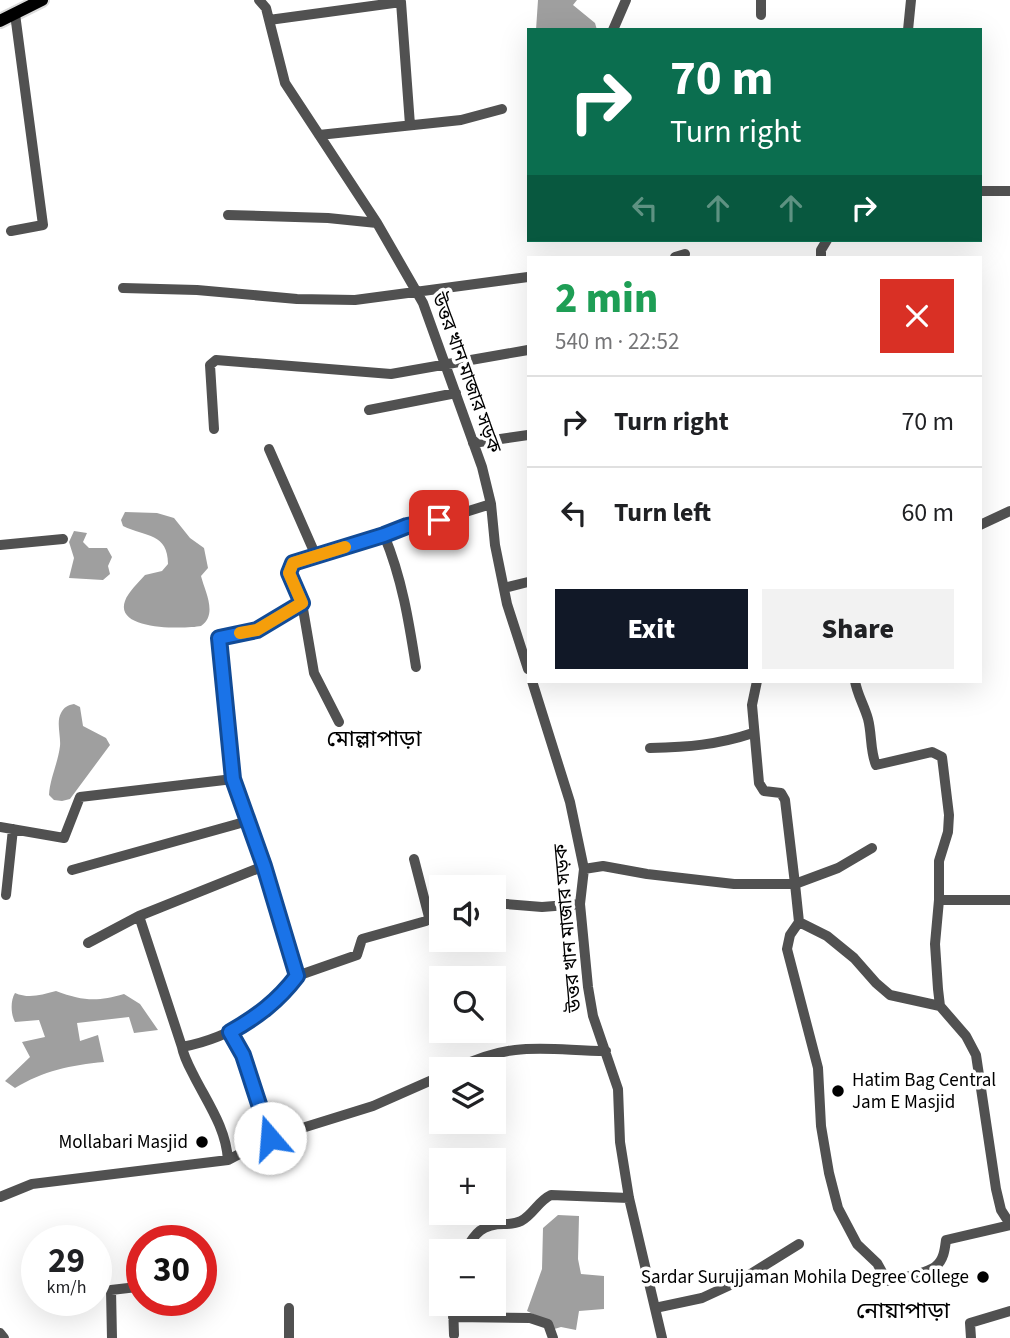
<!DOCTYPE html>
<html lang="en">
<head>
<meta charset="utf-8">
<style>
  :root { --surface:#fff; --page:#f2f2f2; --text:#202124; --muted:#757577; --line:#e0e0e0; --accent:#111827 }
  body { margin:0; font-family:"Source Sans 3","Noto Sans Bengali",sans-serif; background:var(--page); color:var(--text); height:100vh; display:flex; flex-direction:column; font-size:26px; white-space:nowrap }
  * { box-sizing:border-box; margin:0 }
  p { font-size:23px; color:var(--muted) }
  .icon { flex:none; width:38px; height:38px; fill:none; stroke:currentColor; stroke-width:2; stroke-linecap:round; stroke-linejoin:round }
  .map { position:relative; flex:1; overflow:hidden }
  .panel { position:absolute; left:527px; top:256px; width:455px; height:427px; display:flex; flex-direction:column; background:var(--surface); border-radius:0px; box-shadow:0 7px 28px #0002 }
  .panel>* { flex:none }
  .hud { position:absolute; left:527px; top:28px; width:455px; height:214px; border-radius:0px; box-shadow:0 7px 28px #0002; background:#0b6e4f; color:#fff; overflow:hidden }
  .buttons { position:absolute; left:429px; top:875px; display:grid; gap:14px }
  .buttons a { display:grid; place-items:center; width:77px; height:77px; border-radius:0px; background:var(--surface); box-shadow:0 7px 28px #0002; font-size:35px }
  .speed { position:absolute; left:21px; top:1225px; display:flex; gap:14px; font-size:35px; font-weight:700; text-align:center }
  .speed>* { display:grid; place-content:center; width:91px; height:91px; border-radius:50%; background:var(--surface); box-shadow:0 7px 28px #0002; line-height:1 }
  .speed small { font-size:18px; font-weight:400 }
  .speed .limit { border:10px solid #d22; background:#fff; color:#111 }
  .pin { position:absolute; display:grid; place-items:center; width:60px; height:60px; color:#fff; margin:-30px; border-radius:14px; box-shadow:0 4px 10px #0006 }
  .me { position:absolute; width:77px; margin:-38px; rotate:342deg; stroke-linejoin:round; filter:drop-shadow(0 0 5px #0008) }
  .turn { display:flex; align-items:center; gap:24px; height:147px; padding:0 28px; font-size:32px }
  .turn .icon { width:91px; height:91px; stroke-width:2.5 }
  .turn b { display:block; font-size:49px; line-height:60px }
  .lanes { display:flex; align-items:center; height:66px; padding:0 28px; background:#0003; justify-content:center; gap:35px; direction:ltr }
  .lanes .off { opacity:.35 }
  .round { display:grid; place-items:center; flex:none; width:74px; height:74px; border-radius:0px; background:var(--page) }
  .overview { display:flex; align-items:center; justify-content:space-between; height:119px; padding:0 28px }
  h1 { font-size:42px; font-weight:800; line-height:52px; color:#1e9e55 }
  .primary-button { display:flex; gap:14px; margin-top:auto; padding:14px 28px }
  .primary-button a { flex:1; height:80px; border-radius:0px; background:var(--accent); color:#fff; font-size:28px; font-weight:800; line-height:80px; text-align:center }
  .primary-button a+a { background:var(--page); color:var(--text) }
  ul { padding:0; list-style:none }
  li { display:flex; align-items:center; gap:21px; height:91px; padding:0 28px; border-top:2px solid var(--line) }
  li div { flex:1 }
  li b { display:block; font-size:26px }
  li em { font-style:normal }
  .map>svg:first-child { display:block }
</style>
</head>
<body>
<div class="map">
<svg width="1010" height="1338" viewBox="0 0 1010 1338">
  <rect width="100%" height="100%" fill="#fff"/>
  <path fill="#9f9f9f" d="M 538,0 L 577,0 L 573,5 L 595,23 L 597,30 L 536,30 Z
    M 125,512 L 157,513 L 174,518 L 190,538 L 204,548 L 208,568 L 201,576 C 205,592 218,614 201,626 C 185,629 114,631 125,601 C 128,592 139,582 145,575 L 162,571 L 168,564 C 168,533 146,537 123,526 L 121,520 Z
    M 74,531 L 87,533 L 83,542 L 89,548 L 107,548 L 112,557 L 108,566 L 110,574 L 103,580 L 69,578 L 74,558 L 69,542 Z
    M 74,704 L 80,707 L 83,726 L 106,738 L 110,745 L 70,799 L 62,801 L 54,800 L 49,795 C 50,778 58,763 60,746 C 61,736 56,722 61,713 C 64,707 68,705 74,704 Z
    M 56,991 C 83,1001 97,1002 124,994 L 140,1004 L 158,1030 L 134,1033 L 129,1017 L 77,1023 L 80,1041 L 98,1035 L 104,1062 C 71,1065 43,1071 15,1088 L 5,1081 L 30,1057 L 22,1042 L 45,1037 L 39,1020 L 15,1022 C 11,1015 10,1001 15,993 C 29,999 41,995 56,991 Z
    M 558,1215 L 579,1216 L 578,1259 L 581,1274 L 604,1276 L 604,1309 L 579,1311 L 576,1330 L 561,1327 L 551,1330 L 537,1316 L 527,1311 L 542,1269 L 543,1228 Z"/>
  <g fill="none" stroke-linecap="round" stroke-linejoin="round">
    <g stroke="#dbdbdb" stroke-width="16">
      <path id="major" d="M 0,21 L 42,0"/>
    </g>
    <path stroke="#515151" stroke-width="10" d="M 259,0 L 266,8 L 285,83 L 377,223 L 423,303 L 482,467 L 491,504 L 495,545 L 507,604 L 528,669
      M 761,15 L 761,0
      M 269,20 L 401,2 L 410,125
      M 613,30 L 626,0
      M 908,30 L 911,0
      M 319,135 L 461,120 L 502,109
      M 980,191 L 1010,191
      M 228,215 L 328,218 L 377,223
      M 11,231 L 43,225 L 15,14
      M 675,257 L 685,254
      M 821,257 L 821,250 L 827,240
      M 123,288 L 197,290 L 297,299 L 355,300 L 528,277
      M 369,410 L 456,393
      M 214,429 L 210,365 L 216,360 L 391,374 L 528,350
      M 473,443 L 528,435
      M 269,449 L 316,556
      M 980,525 L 1010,511
      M 384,535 C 402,578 409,622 416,667
      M 0,545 L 63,539
      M 504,588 L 528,582
      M 302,603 L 314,673 L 339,722
      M 532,681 L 570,802 L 584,869 L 580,904 L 588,987 L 593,1016 L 618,1089 L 620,1142 L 629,1198 L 662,1338
      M 855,681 C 857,694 864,705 868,719 C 872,734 870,751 876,765 L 932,752 L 942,757 L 949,815 L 948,832 L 939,861 L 939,900 L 935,944 L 938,989 L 940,1006 L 966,1036 L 976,1055 L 996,1189 L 1001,1210 L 1010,1224
      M 650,748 C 688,747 717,745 753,733
      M 0,827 L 64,838 L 80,797 L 233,779
      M 872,848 L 838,868 L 795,884 L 799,922 L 827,936 L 854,958 L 876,983 L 890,995 L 940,1006
      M 414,859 L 429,917
      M 584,869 L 603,866 L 647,874 L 734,884 L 795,884 L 785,800 L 781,793 L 764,791 L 759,783 L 752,705 L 757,681
      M 72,870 L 248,821
      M 6,895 L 13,829
      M 939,900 L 1010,900
      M 494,903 L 542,907 L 580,904
      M 441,908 L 426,921 L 362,939 L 357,955 L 297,976 L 264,866 L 233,779 L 226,688 L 218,644 L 219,638 L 257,630 L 302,603 L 289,573 L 289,568 L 293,563 L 407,526 L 440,520 L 491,504
      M 799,922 L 790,935 L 787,949 L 818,1068 L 821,1126 L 829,1173 L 838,1208 L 857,1244 L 877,1263 L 887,1281 C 900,1278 927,1274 936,1266 C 944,1260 945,1248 946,1240 L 1010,1225
      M 88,943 L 139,916
      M 230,1032 L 243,1055 L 270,1138
      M 182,1047 L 139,916 L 264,866
      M 455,1069 C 514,1040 544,1050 606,1051
      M 228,1160 C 226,1129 209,1105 195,1078 C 190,1068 184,1058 182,1047 C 230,1038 267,1014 297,976
      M 0,1197 L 32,1184 L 228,1160 L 270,1138 L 373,1106 L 441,1076
      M 465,1251 C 475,1233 482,1224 504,1224 C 510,1224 515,1224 521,1221 C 533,1215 538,1201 551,1195 L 629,1198
      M 453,1304 L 454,1335
      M 289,1308 L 289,1338
      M 655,1308 L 702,1298 L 741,1280 L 799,1244
      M 453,1317 L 530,1318 L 548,1324 L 553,1338
      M 0,1333 L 4,1338
      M 112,1338 L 111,1290 L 137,1287
      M 971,1338 L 970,1323 L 1010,1311"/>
    <use href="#major" stroke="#000" stroke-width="12"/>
  </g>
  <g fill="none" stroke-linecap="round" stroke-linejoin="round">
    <g stroke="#114b97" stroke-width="18">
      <path id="route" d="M 270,1138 L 243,1055 L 230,1032 C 257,1017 278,1001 297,976 L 264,866 L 233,779 L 219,638 L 257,630 L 302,603 L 289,573 L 293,563 L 384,535 L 407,526 L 439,520"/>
    </g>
    <use href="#route" stroke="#1a73e8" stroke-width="12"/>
    <path stroke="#f59e0b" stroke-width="12" d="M 240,633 L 257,630 L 302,603 L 289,573 L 293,563 L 345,547"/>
  </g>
  <g fill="#000" stroke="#fff" stroke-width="2.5">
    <circle cx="838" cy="1091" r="7"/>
    <circle cx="202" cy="1142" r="7"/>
    <circle cx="983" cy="1277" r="7"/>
  </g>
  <g text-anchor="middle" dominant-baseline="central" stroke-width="7" stroke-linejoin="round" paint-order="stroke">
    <g font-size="19" fill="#000" stroke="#fff">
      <text transform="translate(466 373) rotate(70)">উত্তর খান মাজার সড়ক</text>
      <text transform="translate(568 928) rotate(-95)">উত্তর খান মাজার সড়ক</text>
    </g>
    <g font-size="19" fill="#000" stroke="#fff" text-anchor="end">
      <text x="852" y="1080" text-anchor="start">Hatim Bag Central<tspan x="852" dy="22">Jam E Masjid</tspan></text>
      <text x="188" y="1142">Mollabari Masjid</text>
      <text x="969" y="1277">Sardar Surujjaman Mohila Degree College</text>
    </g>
    <g font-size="23" fill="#000" stroke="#fff">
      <text x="374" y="738">মোল্লাপাড়া</text>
      <text x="903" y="1310">নোয়াপাড়া</text>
    </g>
  </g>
</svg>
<div class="buttons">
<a><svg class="icon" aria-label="sound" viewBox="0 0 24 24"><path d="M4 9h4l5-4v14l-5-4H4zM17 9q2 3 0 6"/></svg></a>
<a><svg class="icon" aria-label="search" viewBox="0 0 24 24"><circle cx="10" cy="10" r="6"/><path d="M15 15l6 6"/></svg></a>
<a><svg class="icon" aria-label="layers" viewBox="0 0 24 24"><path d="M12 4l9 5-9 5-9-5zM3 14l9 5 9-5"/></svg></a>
<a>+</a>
<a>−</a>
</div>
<div class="speed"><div>29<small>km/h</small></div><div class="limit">30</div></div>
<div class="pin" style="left:439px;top:520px;background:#d93025"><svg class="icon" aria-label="arrive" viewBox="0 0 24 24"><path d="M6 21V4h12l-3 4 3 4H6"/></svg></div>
<svg class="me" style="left:270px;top:1138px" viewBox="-20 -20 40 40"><circle r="19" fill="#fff"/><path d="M0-13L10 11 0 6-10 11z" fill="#1a73e8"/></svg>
<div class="hud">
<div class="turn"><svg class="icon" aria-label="right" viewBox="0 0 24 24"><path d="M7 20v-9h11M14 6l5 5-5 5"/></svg><div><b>70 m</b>Turn right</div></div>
<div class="lanes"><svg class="icon off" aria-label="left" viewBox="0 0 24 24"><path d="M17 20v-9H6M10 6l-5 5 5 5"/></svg><svg class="icon off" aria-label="ahead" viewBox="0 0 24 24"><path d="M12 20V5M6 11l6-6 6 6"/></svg><svg class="icon off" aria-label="ahead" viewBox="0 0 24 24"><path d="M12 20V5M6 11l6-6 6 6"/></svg><svg class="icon" aria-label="right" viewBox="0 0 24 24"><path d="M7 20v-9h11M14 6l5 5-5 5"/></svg></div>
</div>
<section class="panel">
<div class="overview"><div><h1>2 min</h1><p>540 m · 22:52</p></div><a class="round" style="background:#d93025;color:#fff"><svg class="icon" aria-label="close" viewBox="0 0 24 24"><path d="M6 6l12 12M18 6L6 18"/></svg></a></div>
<ul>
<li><svg class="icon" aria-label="right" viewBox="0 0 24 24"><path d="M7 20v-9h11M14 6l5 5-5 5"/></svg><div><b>Turn right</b></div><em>70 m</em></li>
<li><svg class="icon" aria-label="left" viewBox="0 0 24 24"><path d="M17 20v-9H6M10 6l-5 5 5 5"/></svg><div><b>Turn left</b></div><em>60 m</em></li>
</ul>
<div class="primary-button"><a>Exit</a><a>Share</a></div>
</section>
</div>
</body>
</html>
